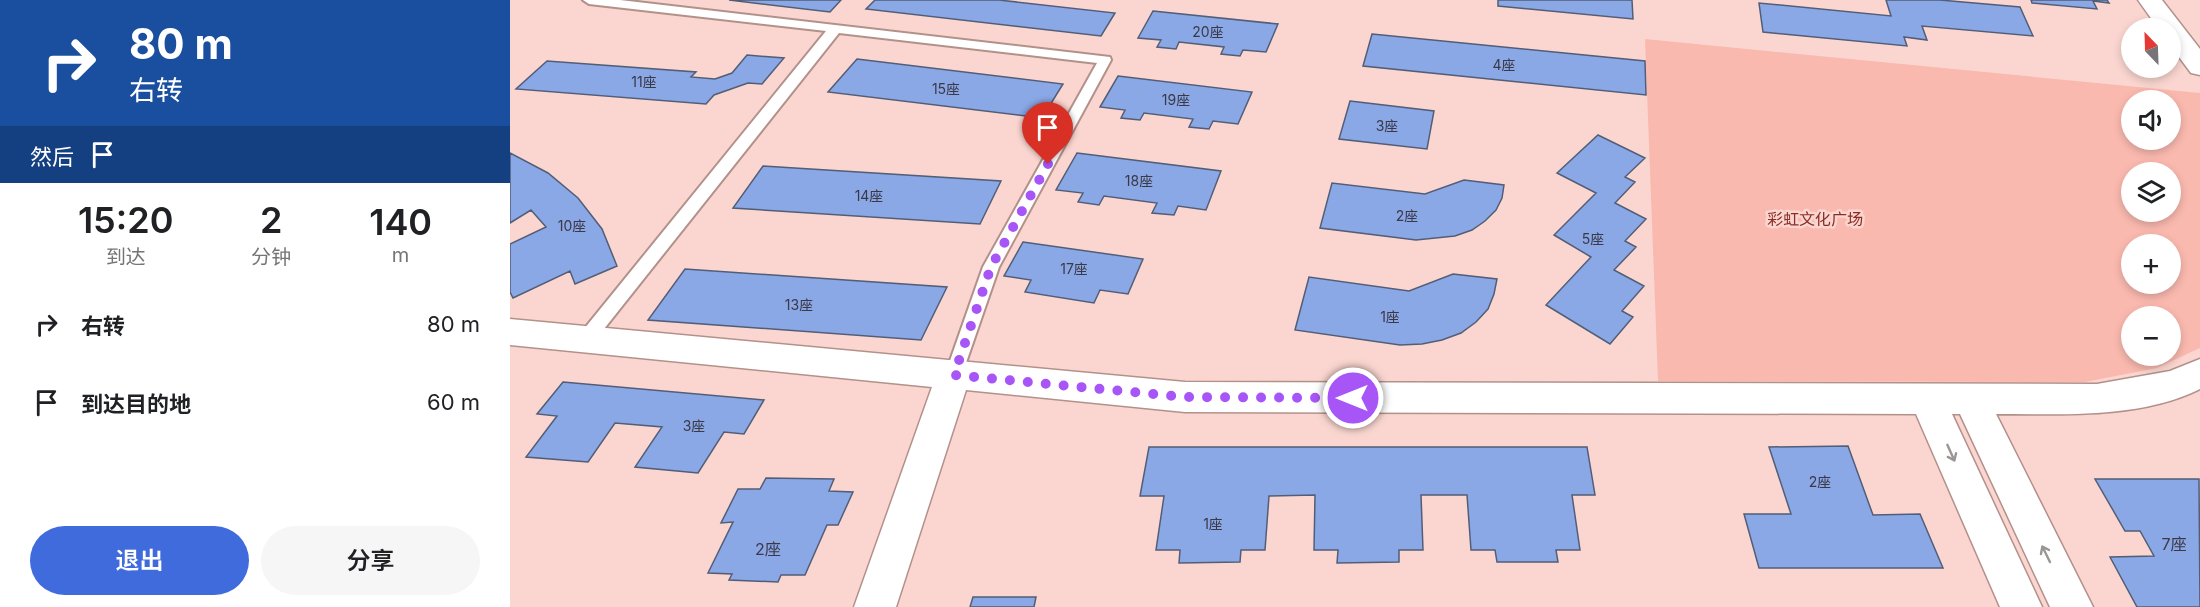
<!DOCTYPE html>
<html lang="zh">
<head>
<meta charset="utf-8">
<style>
  :root { --surface:#fff; --page:#f6f6f6; --text:#202124; --muted:#757577; --accent:#406bdd }
  body { margin:0; font-family:Inter,"Noto Sans SC",sans-serif; background:var(--page); color:var(--text); height:100vh; display:flex; flex-direction:column; font-size:22px; white-space:nowrap }
  * { box-sizing:border-box; margin:0 }
  p { font-size:20px; color:var(--muted) }
  .icon { flex:none; width:33px; height:33px; fill:none; stroke:currentColor; stroke-width:2; stroke-linecap:round; stroke-linejoin:round }
  .map { position:relative; flex:1; overflow:hidden }
  .panel { display:flex; flex-direction:column; background:var(--surface); width:510px }
  .panel>* { flex:none }
  .banner { background:#1a4fa0; color:#fff; overflow:hidden }
  .needle { width:39px; rotate:337deg }
  .tools { position:absolute; left:1611px; top:18px; display:grid; gap:12px }
  .tools a { display:grid; place-items:center; width:60px; height:60px; border-radius:50%; background:var(--surface); box-shadow:0 3px 9px #0003; font-size:30px }
  .pin { position:absolute; display:grid; place-items:center; width:51px; height:51px; color:#fff; margin:-62px -26px; border-radius:50% 50% 50% 0; rotate:-45deg; box-shadow:0 0 6px #0007 }
  .pin .icon { rotate:45deg }
  .me { position:absolute; width:66px; margin:-33px; rotate:270deg; stroke-linejoin:round; filter:drop-shadow(0 0 4px #0008) }
  .turn { display:flex; align-items:center; gap:21px; height:126px; padding:0 30px; font-size:27px }
  .turn .icon { width:78px; height:78px; stroke-width:2.5 }
  .turn b { display:block; font-size:42px; line-height:51px }
  .then { display:flex; align-items:center; height:57px; padding:0 30px; background:#0003; gap:12px; font-size:22px }
  .eta { display:flex; justify-content:space-evenly; align-items:center; height:102px; text-align:center }
  .eta b { font-size:36px; font-weight:600; line-height:42px }
  .cta { display:flex; gap:12px; margin-top:auto; padding:12px 30px }
  .cta a { flex:1; height:69px; border-radius:36px; background:var(--accent); color:#fff; font-size:24px; font-weight:600; line-height:69px; text-align:center }
  .cta a+a { background:var(--page); color:var(--text) }
  ul { padding:0; list-style:none }
  li { display:flex; align-items:center; gap:18px; height:78px; padding:0 30px }
  li div { flex:1 }
  li b { display:block; font-size:22px }
  li em { font-style:normal }
  main { display:flex; flex:1; min-height:0 }
  .map>svg:first-child { display:block }
</style>
</head>
<body>
<main>
<section class="panel">
<div class="banner">
<div class="turn"><svg class="icon" aria-label="right" viewBox="0 0 24 24"><path d="M7 20v-9h11M14 6l5 5-5 5"/></svg><div><b>80 m</b>右转</div></div>
<div class="then">然后<svg class="icon" aria-label="arrive" viewBox="0 0 24 24"><path d="M6 21V4h12l-3 4 3 4H6"/></svg></div>
</div>
<div class="eta">
<div><b>15:20</b><p>到达</p></div>
<div><b>2</b><p>分钟</p></div>
<div><b>140</b><p>m</p></div>
</div>
<ul>
<li><svg class="icon" aria-label="right" viewBox="0 0 24 24"><path d="M7 20v-9h11M14 6l5 5-5 5"/></svg><div><b>右转</b></div><em>80 m</em></li>
<li><svg class="icon" aria-label="arrive" viewBox="0 0 24 24"><path d="M6 21V4h12l-3 4 3 4H6"/></svg><div><b>到达目的地</b></div><em>60 m</em></li>
</ul>
<div class="cta"><a>退出</a><a>分享</a></div>
</section>
<div class="map">
<svg width="1690" height="607" viewBox="0 0 1690 607">
  <rect width="100%" height="100%" fill="#fbd6d0"/>
  <path fill="#fab9af" fill-rule="evenodd" d="M 1135,39 L 1690,93 L 1690,348 L 1647,368 L 1575,382 L 1148,381 ZM 1622,100 L 1660,100 L 1660,140 L 1622,140 ZM 1622,172 L 1660,172 L 1660,212 L 1622,212 ZM 1622,244 L 1660,244 L 1660,284 L 1622,284 ZM 1622,316 L 1660,316 L 1660,356 L 1622,356 Z"/>
  <path fill="#8aa7e6" stroke="#525e77" stroke-width="1.5" d="M 219,0 L 331,0 L 320,12 Z
    M 365,0 L 489,0 L 605,13 L 591,36 L 356,9 Z
    M 988,0 L 1122,0 L 1123,19 L 988,6 Z
    M 1376,0 L 1430,0 L 1510,7 L 1523,36 L 1412,26 L 1417,40 L 1394,37 L 1397,46 L 1253,32 L 1249,3 L 1381,16 Z
    M 1521,0 L 1597,0 L 1599,3 L 1583,1 L 1587,9 L 1522,3 Z
    M 643,11 L 768,24 L 756,52 L 733,50 L 730,56 L 711,54 L 714,47 L 669,42 L 666,49 L 647,47 L 651,40 L 628,38 Z
    M 862,34 L 1135,61 L 1136,95 L 853,66 Z
    M 237,55 L 274,58 L 252,84 L 238,83 L 204,95 L 196,104 L 6,89 L 37,61 L 186,72 L 181,77 L 205,79 L 222,73 Z
    M 347,59 L 553,84 L 532,118 L 318,92 Z
    M 608,76 L 742,92 L 728,124 L 703,121 L 699,129 L 679,127 L 683,119 L 634,113 L 630,120 L 611,118 L 615,110 L 590,107 Z
    M 840,101 L 924,111 L 917,149 L 829,139 Z
    M 1088,135 L 1135,158 L 1115,177 L 1125,182 L 1105,203 L 1136,219 L 1115,241 L 1126,247 L 1104,270 L 1134,286 L 1112,311 L 1123,317 L 1100,344 L 1036,305 L 1081,257 L 1044,235 L 1086,193 L 1047,173 Z
    M 0,153 L 38,173 L 68,198 L 92,229 L 107,266 L 65,284 L 60,271 L 3,298 L 0,292 L 0,244 L 36,227 L 21,210 L 0,223 Z
    M 567,153 L 711,171 L 696,210 L 668,206 L 664,215 L 642,213 L 647,203 L 594,196 L 589,205 L 568,202 L 573,193 L 546,190 Z
    M 253,166 L 491,181 L 470,224 L 223,208 Z
    M 954,180 L 994,185 L 992,198 L 986,210 L 975,221 L 962,230 L 945,236 L 906,240 L 810,228 L 822,183 L 915,194 Z
    M 513,242 L 633,259 L 618,294 L 590,290 L 584,303 L 515,292 L 521,280 L 494,276 Z
    M 175,269 L 437,287 L 411,340 L 138,320 Z
    M 943,274 L 987,279 L 984,294 L 978,309 L 966,322 L 951,333 L 932,340 L 912,344 L 890,345 L 785,330 L 799,277 L 899,291 Z
    M 53,382 L 254,400 L 234,434 L 214,432 L 188,473 L 125,467 L 152,427 L 105,423 L 78,462 L 16,457 L 47,416 L 27,414 Z
    M 1338,446 L 1363,515 L 1410,514 L 1433,568 L 1249,568 L 1234,514 L 1281,514 L 1259,447 Z
    M 639,447 L 1077,447 L 1085,495 L 1062,495 L 1070,550 L 1046,550 L 1048,562 L 987,562 L 985,550 L 961,550 L 957,495 L 911,495 L 913,550 L 889,550 L 889,562 L 827,563 L 828,550 L 804,550 L 805,495 L 759,496 L 755,550 L 731,550 L 730,562 L 669,563 L 670,550 L 646,550 L 654,496 L 630,496 Z
    M 256,478 L 324,479 L 319,491 L 343,492 L 328,525 L 317,525 L 295,575 L 271,575 L 268,582 L 219,580 L 222,574 L 198,573 L 223,522 L 211,523 L 228,489 L 250,489 Z
    M 1585,479 L 1689,479 L 1690,607 L 1627,607 L 1600,557 L 1644,556 L 1630,531 L 1615,531 Z
    M 463,597 L 526,597 L 524,607 L 460,607 Z"/>
  <g fill="none" stroke-linecap="round" stroke-linejoin="round">
    <g stroke="#b3918b" stroke-width="4">
      <path id="service" d="M 73,0 L 110,0 L 600,57 L 601,60 L 489,267 L 450,380 L 444,382 L 438,380 L 435,375 L 473,267 L 587,63 L 329,33 L 82,344 L 76,346 L 70,344 L 67,339 L 70,334 L 316,31 L 79,4 Z"/>
    </g>
    <g stroke="#b3918b" stroke-width="3">
      <path id="minor" d="M 1628,0 L 1652,0 L 1690,49 L 1690,75 L 1681,73 L 1660,45 L 1660,28 L 1648,28 Z
        M 0,319 L 675,382 L 1587,384 L 1660,371 L 1690,359 L 1690,389 C 1630,419 1551,414 1486,414 L 1583,607 L 1540,607 L 1450,414 L 1442,414 L 1532,607 L 1490,607 L 1406,414 L 675,412 L 456,390 L 386,607 L 344,607 L 422,387 L 0,345 Z"/>
    </g>
    <use href="#service" fill="#fff" fill-rule="evenodd"/>
    <use href="#minor" fill="#fff" fill-rule="evenodd"/>
  </g>
  <defs><path id="oneway-shaft" d="M-6 0H5M1.5-3L5.5 0L1.5 3" fill="none" stroke-width="1.6" stroke-linecap="round" stroke-linejoin="round" transform="scale(1.5)"/></defs>
  <g stroke="#9b9594">
    <use href="#oneway-shaft" transform="translate(1441 453) rotate(66)"/>
    <use href="#oneway-shaft" transform="translate(1536 554) rotate(-116)"/>
  </g>
  <g fill="none" stroke-linecap="round" stroke-linejoin="round">
    <path stroke="#a855f7" stroke-width="10" stroke-dasharray="0 18" d="M 538,164 L 481,267 L 444,375 L 675,397 L 843,398"/>
  </g>
  <g text-anchor="middle" dominant-baseline="central" stroke-width="5" stroke-linejoin="round" paint-order="stroke">
    <g font-size="14" fill="#3b3947">
      <text x="698" y="31">20座</text>
      <text x="994" y="64">4座</text>
      <text x="134" y="81">11座</text>
      <text x="436" y="88">15座</text>
      <text x="666" y="99">19座</text>
      <text x="877" y="125">3座</text>
      <text x="629" y="180">18座</text>
      <text x="359" y="195">14座</text>
      <text x="897" y="215">2座</text>
      <text x="62" y="225">10座</text>
      <text x="1083" y="238">5座</text>
      <text x="564" y="268">17座</text>
      <text x="289" y="304">13座</text>
      <text x="880" y="316">1座</text>
      <text x="184" y="425">3座</text>
      <text x="1310" y="481">2座</text>
      <text x="703" y="523">1座</text>
    </g>
    <g font-size="16" fill="#8a2e25" stroke="#fbd6d0">
      <text x="1305" y="219">彩虹文化广场</text>
    </g>
    <g font-size="16" fill="#3b3947">
      <text x="1664" y="544">7座</text>
      <text x="258" y="549">2座</text>
    </g>
  </g>
</svg>
<div class="tools">
<a><svg class="needle" viewBox="-14 -14 28 28"><path d="M0-13l5 13h-10z" fill="#e53935"/><path d="M0 13l5-13h-10z" fill="#757577"/></svg></a>
<a><svg class="icon" aria-label="sound" viewBox="0 0 24 24"><path d="M4 9h4l5-4v14l-5-4H4zM17 9q2 3 0 6"/></svg></a>
<a><svg class="icon" aria-label="layers" viewBox="0 0 24 24"><path d="M12 4l9 5-9 5-9-5zM3 14l9 5 9-5"/></svg></a>
<a>+</a>
<a>−</a>
</div>
<div class="pin" style="left:538px;top:164px;background:#d93025"><svg class="icon" aria-label="arrive" viewBox="0 0 24 24"><path d="M6 21V4h12l-3 4 3 4H6"/></svg></div>
<svg class="me" style="left:843px;top:398px" viewBox="-20 -20 40 40"><circle r="17" fill="#a855f7" stroke="#fff" stroke-width="3"/><path d="M0-11L8 9 0 5-8 9z" fill="#fff"/></svg>
</div>
</main>
</body>
</html>
